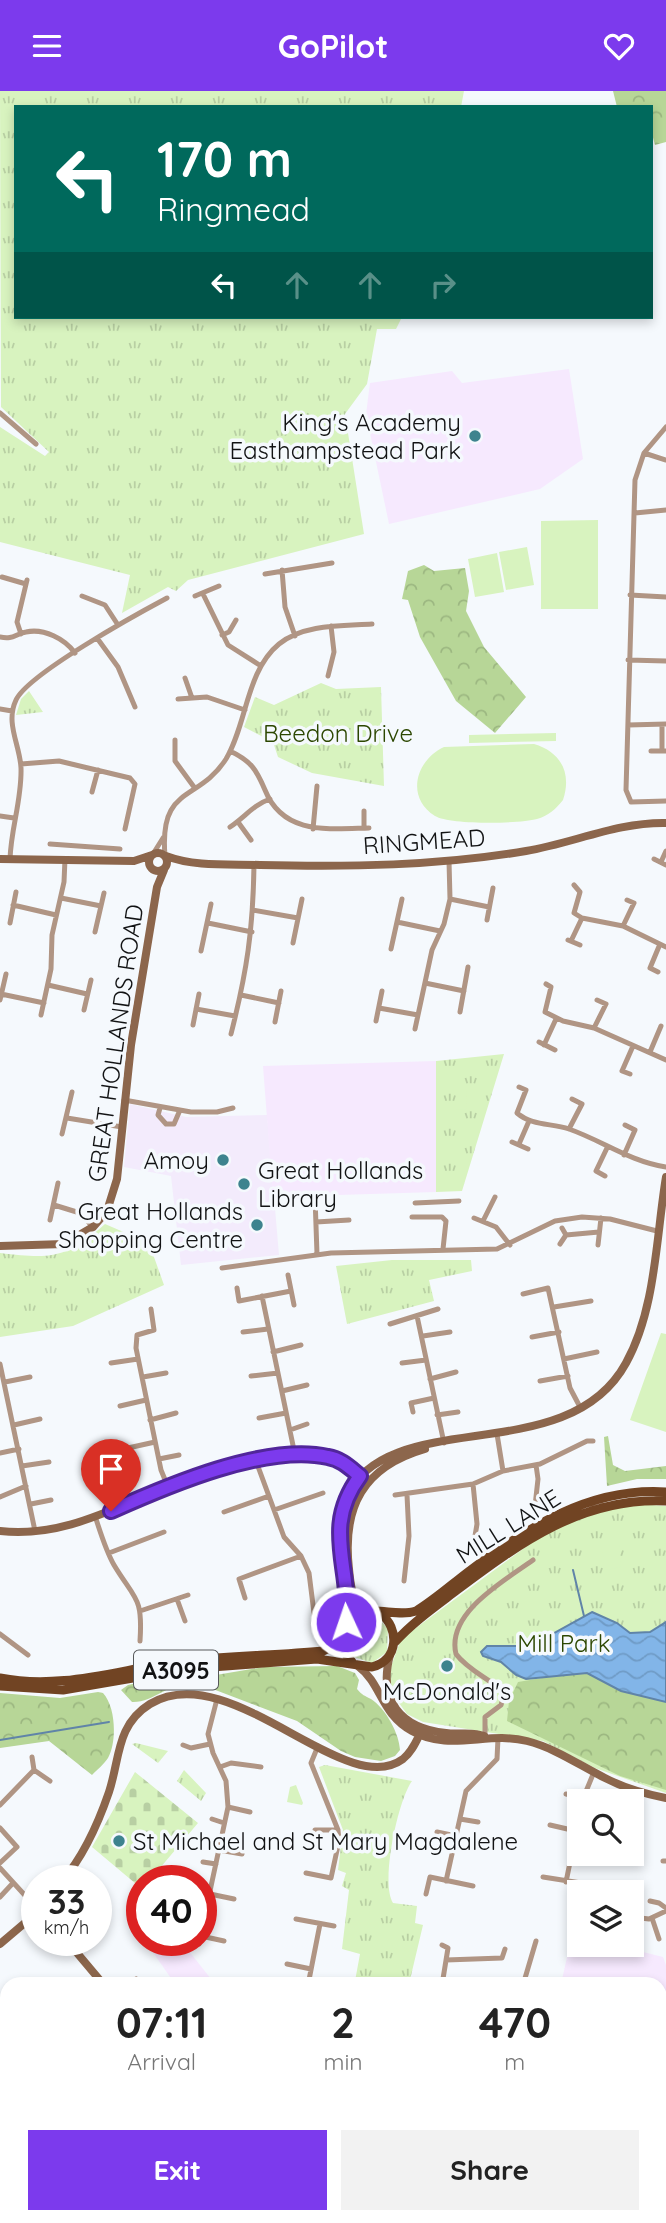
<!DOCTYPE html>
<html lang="en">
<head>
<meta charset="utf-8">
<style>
  :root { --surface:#fff; --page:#f2f2f2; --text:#222; --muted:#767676; --accent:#7c3aed }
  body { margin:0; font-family:Quicksand,sans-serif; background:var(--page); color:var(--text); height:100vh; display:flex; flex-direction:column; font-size:26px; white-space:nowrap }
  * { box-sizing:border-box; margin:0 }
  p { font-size:23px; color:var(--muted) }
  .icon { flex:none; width:38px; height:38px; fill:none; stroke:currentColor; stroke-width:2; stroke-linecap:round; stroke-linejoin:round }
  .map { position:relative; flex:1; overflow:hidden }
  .sheet { position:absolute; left:0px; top:1886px; width:667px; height:247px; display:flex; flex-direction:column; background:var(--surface); border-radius:21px 21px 0 0; box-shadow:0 4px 10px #0003 }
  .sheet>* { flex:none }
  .banner { position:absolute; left:14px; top:14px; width:639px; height:214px; border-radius:0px; box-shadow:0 4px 10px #0003; background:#00695c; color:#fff; overflow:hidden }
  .controls { position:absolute; left:567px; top:1698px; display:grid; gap:14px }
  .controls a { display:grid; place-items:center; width:77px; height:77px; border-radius:0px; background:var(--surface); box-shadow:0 4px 10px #0003; font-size:35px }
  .speed { position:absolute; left:21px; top:1774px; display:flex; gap:14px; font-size:35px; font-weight:700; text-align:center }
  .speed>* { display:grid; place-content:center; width:91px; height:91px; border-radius:50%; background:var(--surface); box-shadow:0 4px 10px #0003; line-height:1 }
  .speed small { font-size:18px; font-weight:400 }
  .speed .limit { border:10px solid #d22; background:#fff; color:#111 }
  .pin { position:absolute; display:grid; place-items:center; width:60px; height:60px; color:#fff; margin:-72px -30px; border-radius:50% 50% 50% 0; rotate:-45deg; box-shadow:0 0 7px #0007 }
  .pin .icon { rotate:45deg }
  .me { position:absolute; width:77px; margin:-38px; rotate:357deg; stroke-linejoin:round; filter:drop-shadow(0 0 5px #0008) }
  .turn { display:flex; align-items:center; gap:24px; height:147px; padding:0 28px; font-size:32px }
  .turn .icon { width:91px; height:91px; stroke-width:2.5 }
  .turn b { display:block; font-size:49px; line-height:60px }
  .lanes { display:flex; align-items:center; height:66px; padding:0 28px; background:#0003; justify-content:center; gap:35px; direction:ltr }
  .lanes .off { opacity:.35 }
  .eta { display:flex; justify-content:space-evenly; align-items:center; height:119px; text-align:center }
  .eta b { font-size:42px; font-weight:700; line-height:49px }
  .action { display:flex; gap:14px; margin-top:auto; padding:14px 28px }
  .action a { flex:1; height:80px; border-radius:0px; background:var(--accent); color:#fff; font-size:28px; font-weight:700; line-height:80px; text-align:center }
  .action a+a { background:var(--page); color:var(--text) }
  header { display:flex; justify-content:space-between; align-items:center; height:91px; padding:0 28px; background:var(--accent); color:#fff; font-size:32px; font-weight:700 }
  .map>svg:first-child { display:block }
</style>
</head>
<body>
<header><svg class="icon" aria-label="menu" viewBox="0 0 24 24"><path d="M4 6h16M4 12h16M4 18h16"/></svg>GoPilot<svg class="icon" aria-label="heart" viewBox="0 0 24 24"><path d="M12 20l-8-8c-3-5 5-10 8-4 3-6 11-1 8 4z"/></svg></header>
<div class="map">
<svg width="666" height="2132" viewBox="0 0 666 2132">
  <defs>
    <pattern id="grass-tufts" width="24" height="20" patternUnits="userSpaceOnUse" patternTransform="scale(1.75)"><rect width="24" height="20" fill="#d8f3bf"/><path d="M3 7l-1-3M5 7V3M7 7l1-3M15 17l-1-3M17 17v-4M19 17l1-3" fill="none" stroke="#b8cfa3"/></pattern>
    <pattern id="forest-crowns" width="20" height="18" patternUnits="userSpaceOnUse" patternTransform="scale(1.75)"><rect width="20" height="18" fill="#b7d697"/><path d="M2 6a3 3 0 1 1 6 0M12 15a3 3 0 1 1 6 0" fill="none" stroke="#9cb781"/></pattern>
    <pattern id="cemetery-stones" width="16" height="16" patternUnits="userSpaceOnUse" patternTransform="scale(1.75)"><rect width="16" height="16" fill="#d8f3bf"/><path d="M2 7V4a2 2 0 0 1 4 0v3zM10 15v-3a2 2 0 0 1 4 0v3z" fill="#b8cfa3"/></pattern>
    <pattern id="water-waves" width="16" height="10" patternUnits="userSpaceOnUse" patternTransform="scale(1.75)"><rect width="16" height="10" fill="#82b5e8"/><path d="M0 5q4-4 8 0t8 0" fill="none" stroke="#6f9bc6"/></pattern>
  </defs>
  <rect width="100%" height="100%" fill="#f5f9fd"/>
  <path fill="#f3ebfc" d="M 130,1013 L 186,1026 L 267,1024 L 279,1164 L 181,1174 L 171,1085 L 124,1076 Z
    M 272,2126 L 342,2126 L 340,2132 L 276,2132 Z"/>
  <path fill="#f6e9fe" d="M 569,278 L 583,368 L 540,398 L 389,433 L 366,323 L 370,292 L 452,280 L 462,292 Z
    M 436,970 L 436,1101 L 273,1106 L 263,975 Z
    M 572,1844 L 579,1846 L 579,1853 L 611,1853 L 663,1866 L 666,1874 L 666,1971 L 660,1973 L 660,1894 L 561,1893 Z
    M 145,1850 L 181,1850 L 215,1893 L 175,1893 Z"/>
  <path fill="url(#grass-tufts)" d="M 0,0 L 464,0 L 461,16 L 16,16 L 16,226 L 402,226 L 396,238 L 377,238 L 367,293 L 345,323 L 364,443 L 188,489 L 176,500 L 168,496 L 122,522 L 130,484 L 0,451 L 0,336 L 45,365 L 49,361 L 1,316 Z
    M 321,592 L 336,598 L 381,596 L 384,695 L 312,682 L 278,666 L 273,651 L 244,636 L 255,606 L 274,614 Z
    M 29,600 L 43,621 L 16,624 L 21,608 Z
    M 504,963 L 462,1100 L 436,1101 L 436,970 Z
    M 105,1133 L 149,1152 L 164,1194 L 73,1235 L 0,1246 L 0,1162 C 52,1168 65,1168 105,1133 Z
    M 392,1169 L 471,1169 L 472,1180 L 429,1189 L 434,1210 L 347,1233 L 336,1175 Z
    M 638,1413 L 666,1415 L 666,1702 L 595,1677 L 543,1650 L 423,1631 L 407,1623 L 391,1601 L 389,1581 L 401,1548 L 542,1444 L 595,1421 Z
    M 368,1525 L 379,1528 L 388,1538 L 387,1561 L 372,1572 L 351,1565 L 345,1549 L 354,1531 Z
    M 136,1652 L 168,1660 L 158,1672 L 132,1653 Z
    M 325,1674 L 412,1690 C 398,1709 380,1792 393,1812 L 417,1815 L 415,1832 L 423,1834 L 409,1893 L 351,1893 L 355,1890 L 360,1863 L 342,1858 L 349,1799 L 342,1795 L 346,1782 L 338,1779 L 343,1739 L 319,1676 Z
    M 184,1679 L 206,1702 L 201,1710 L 177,1690 Z
    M 296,1694 L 303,1712 L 302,1714 L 287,1711 L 290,1696 Z"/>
  <path fill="url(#forest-crowns)" d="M 613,0 L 666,0 L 666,51 L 655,54 L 651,39 L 651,16 L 617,16 Z
    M 424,474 L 434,480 L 465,477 L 469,500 L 466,520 L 484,556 L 526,606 L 495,642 L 456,610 L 420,546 L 408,509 L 402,508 L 408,480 Z
    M 608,1345 L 613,1374 L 625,1380 L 666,1375 L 666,1388 L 637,1388 L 607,1395 L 604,1346 Z
    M 337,1575 L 355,1582 L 359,1589 L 357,1598 C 362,1604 365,1605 371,1608 C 386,1618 399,1642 400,1659 L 395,1665 L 381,1670 L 355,1666 L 341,1660 L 297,1630 L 197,1592 C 172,1588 155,1612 132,1611 L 121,1599 L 128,1594 L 176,1583 L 210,1585 L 264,1576 Z
    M 572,1582 L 587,1582 L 611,1595 L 666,1611 L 666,1699 L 620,1685 L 507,1630 L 509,1610 L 518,1591 Z
    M 98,1601 L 103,1602 C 116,1616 117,1651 108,1667 C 104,1673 97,1679 92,1684 L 49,1650 L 0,1657 L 0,1602 L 60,1607 Z"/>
  <path fill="url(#cemetery-stones)" d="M 135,1681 L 198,1732 L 149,1790 L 142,1790 L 142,1798 L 92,1756 Z"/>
  <path fill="#d8f3bf" d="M 598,429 L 598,518 L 541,518 L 541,430 Z
    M 527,456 L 534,494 L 506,499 L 499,461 Z
    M 497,462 L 504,501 L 475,506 L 468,468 Z
    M 556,642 L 556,650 L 469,652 L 469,644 Z
    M 534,653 C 561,661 572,682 563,709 C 556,718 548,725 537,728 C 519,733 450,734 435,725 C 405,706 416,669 444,656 Z
    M 456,1000 L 467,1000 L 466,1018 L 456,1019 Z
    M 661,1242 L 666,1243 L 666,1341 L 630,1329 Z
    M 601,1455 L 619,1455 L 621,1476 L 606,1479 Z"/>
  <path fill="url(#water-waves)" stroke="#6084a8" stroke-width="2" d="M 592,1521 L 617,1532 L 630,1542 L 650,1541 L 666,1531 L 666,1611 L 621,1600 L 587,1582 L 526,1588 L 516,1584 L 501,1571 L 483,1565 L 481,1561 L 487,1555 L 520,1555 L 545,1547 Z"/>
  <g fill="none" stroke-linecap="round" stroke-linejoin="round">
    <path stroke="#6084a8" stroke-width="2" d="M 573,1479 L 584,1525
      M 0,1649 L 109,1631"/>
    <path stroke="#b09584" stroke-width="5" d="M 0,322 L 36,353
      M 666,336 L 644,362 L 635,389 L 626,699 L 631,711 L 666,710
      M 644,362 L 666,369
      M 635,422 L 666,419
      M 282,479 L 285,516 L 295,545
      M 265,483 L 332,472
      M 2,486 L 26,493
      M 203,503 L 228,554 L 261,575
      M 630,504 L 666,506
      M 82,505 L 105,514 L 118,534
      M 195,505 L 219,495
      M 21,543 L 17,531 L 27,489
      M 222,544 L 229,541 L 236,529
      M 0,546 C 13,549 15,543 26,541 C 44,537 65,548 75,562
      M 97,547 L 118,576 L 135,616
      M 628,569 L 666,570
      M 328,585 L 334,561 L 331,535
      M 185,587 L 192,607
      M 178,608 L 207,606 L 245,619
      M 0,618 L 12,620
      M 628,634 L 666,633
      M 175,649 L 175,670 L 194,696
      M 230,660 C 251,670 256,678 265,699 C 283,744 328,738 369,737
      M 651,660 L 666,660
      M 662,660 L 662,634
      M 21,673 L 59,670 L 130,687 L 135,693 L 125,738
      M 92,701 L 98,679
      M 0,725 L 14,727
      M 238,731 L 251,749
      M 230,736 C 245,726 253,714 270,708
      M 364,737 L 364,720
      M 313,738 L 317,695
      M 50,753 L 120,758
      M 153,763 L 163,747
      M 165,765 C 159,693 198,712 226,668 C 247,633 246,580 279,553 C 304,533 342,535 372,533
      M 10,768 C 11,737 22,708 21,677 C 20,654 5,632 16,609 C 28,583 137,523 167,507
      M 654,768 L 666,774
      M 661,771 L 666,760
      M 574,794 L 580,801 L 574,822 L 582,827 L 623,835 L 666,856
      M 61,807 L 101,815
      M 450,808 L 489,816
      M 13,814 L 56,824
      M 253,819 L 298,827
      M 487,829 L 493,797
      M 397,831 L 440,840
      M 10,832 L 16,801
      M 208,832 L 252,841
      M 623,835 L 634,812 L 627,809
      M 95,841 L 104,802
      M 568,849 L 580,854
      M 571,850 L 582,827
      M 293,852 L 302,808
      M 391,858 L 402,808
      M 201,860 L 211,813
      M 658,881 L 650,877 L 660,853
      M 425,892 L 464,900
      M 546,893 L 551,896 L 545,921 L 563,930 L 594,937 L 666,969
      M 48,894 L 87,903
      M 1,903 L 44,912
      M 241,904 L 279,912
      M 0,909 L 6,883
      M 379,917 L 418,924
      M 196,918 L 235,925
      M 84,919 L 91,889
      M 460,921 L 468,876
      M 41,924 L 51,878 L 52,844 L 64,791 L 65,768
      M 376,930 L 382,900
      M 275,931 L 281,900
      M 193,934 L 199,903
      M 594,937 L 606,913 L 597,909
      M 415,938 L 432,859 L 444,833 L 450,808 L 449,770
      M 231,943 C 247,880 253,839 254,774
      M 539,951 L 555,959
      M 544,954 L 556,928
      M 650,961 L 661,935
      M 630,983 L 622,980 L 633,955
      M 519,996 L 526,999 L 517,1022 C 532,1035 551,1032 569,1038 C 603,1050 629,1070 666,1076
      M 124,1009 L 191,1021 L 217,1021 L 233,1017
      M 160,1017 L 158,1024 L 166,1033 L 174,1033 L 180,1019
      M 67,1027 L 122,1036
      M 569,1038 L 582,1013 L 572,1008
      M 62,1043 L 72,1001
      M 512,1051 L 528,1058
      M 519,1053 L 529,1030
      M 624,1064 L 635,1039 L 625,1034
      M 605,1085 L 596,1080 L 607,1057
      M 315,1106 L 317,1163
      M 415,1112 L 459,1110
      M 54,1114 L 80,1122 L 93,1136
      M 412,1126 L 442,1126 L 446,1130 L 443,1158
      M 474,1127 L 496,1136 L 510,1154
      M 50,1129 L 58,1092
      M 483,1130 L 495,1106
      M 316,1131 L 349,1129
      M 566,1144 L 599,1141
      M 560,1153 L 566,1144 L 562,1137
      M 598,1154 L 601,1127
      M 222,1177 L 331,1162 L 497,1158 L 555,1130 L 582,1126 L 610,1128 L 657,1140
      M 288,1184 L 294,1214
      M 237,1197 L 239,1210 L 291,1200
      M 523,1203 L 548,1197 L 570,1297 L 580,1316
      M 262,1205 L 295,1364
      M 554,1216 L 591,1210
      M 151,1218 L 154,1239 L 137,1244 L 136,1257 L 161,1379 L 168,1396
      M 417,1225 L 444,1352
      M 390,1233 L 438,1218
      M 243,1241 L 268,1238
      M 423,1245 L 450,1241
      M 532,1246 L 559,1241
      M 273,1261 L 301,1254
      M 564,1268 L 597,1261
      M 111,1272 L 138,1268
      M 402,1272 L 426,1269
      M 0,1273 L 35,1440
      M 251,1285 L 278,1282
      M 143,1286 L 166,1282
      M 430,1288 L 456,1281
      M 540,1290 L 568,1285
      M 5,1291 L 30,1286
      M 282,1300 L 307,1294
      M 120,1315 L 146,1309
      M 413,1321 L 411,1312 L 434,1307
      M 437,1324 L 458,1321
      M 259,1327 L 286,1322
      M 150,1329 L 176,1322
      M 14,1334 L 40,1328
      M 290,1339 L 307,1333
      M 497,1343 L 503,1380
      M 128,1357 L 155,1351
      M 0,1362 L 19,1358
      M 159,1368 L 179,1364
      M 256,1370 L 284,1446 L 301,1465 L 309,1482 L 315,1530
      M 22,1375 L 49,1371
      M 473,1393 L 477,1433 L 473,1457
      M 395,1404 L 473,1393 L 503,1380 L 540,1373 L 587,1350 L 593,1350
      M 0,1406 L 26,1395
      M 31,1413 L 51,1409
      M 535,1415 L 538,1388 L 536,1374
      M 274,1419 L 323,1402
      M 224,1421 L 269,1405
      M 96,1428 C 101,1443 106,1460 114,1474 C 135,1509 143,1505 140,1550
      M 109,1462 L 164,1441
      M 404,1490 L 409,1445 L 407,1404
      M 245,1507 L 239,1488 L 301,1465
      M 177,1508 L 185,1530
      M 140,1520 L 188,1504
      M 0,1543 L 28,1564
      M 485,1645 L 485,1626 L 501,1614 L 504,1604 C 498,1591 470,1582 456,1563 C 446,1522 504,1490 533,1469
      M 183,1654 L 191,1657 L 210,1653
      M 32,1666 L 34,1679 L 50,1690
      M 220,1676 L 231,1672 L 261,1676
      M 566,1703 L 583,1707
      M 582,1710 L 594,1681
      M 0,1714 L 34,1679
      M 228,1716 L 250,1721
      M 212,1728 L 224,1732
      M 460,1728 L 478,1731
      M 550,1734 L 576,1740
      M 0,1737 L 17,1756 L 0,1772
      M 315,1739 L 338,1739
      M 437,1741 L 456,1745
      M 219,1759 L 242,1763
      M 663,1770 L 666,1770
      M 203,1771 L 216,1773
      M 0,1777 L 31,1811
      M 72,1778 L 88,1790
      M 306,1782 L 331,1787 L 339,1750 L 338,1739 L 311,1672 L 318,1655
      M 543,1786 L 581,1792
      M 446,1790 L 466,1700 L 497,1668 L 498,1647
      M 566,1791 L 579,1727
      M 96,1797 L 103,1803
      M 210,1803 L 234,1808
      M 426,1803 L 430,1786 L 473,1795
      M 0,1806 L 13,1792
      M 650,1810 L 659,1812 L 666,1817
      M 632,1826 L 649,1828 L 666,1820
      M 652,1827 L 659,1848
      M 296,1828 L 334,1835
      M 201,1842 L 228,1716 L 226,1690 L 213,1662 L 208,1643 L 217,1608
      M 201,1845 L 224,1850
      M 199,1853 L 199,1850
      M 442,1854 L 448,1857 L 442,1894
      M 446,1869 L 502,1867 L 505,1858
      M 287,1873 L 311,1878
      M 308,1891 L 321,1894
      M 127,1894 L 136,1888
      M 308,1894 L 320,1833
      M 523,1894 L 536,1850
      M 0,1929 L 7,1926
      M 660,1980 L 666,1978
      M 660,2045 L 666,2048
      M 0,2081 L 7,2085
      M 94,2126 L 105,2132
      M 266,2126 L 272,2132
      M 404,2126 L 409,2132
      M 456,2126 L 468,2132
      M 61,2132 L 63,2126
      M 194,2132 L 206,2126
      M 417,2132 L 426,2126
      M 646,2132 L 647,2126"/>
    <path stroke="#8c664c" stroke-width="8" d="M149 771a9 9 0 1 1 18 0a9 9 0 1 1-18 0Z
      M 166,765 C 195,776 229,773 260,774 C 349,776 438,775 526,760 C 574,752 617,731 666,732
      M 0,768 L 134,770 L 152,764
      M 0,1155 L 64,1153 L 93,1136 L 107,1120 L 117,1088 L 131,954 L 157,796 L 164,779
      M 0,1440 C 61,1447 112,1418 167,1396 C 199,1384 231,1375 265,1368 C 286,1364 312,1360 333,1367 C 346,1372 357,1383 368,1392
      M 367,1521 C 351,1509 351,1496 349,1478 C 342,1416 363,1376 425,1358
      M 345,1537 C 352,1494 326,1448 346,1406 C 391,1312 567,1380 626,1272 C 656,1218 656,1146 666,1086
      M 390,1564 C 378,1609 400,1637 446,1642 C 459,1644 472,1640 484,1645
      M 358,1575 C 382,1593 380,1622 412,1640 C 449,1661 488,1640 527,1650 C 555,1657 579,1674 605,1687 C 624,1697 645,1703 666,1707
      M 62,1790 C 84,1765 98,1733 109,1701 C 120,1668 116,1634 150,1613 C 230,1565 345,1711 403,1668 C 413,1660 417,1648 423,1637
      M 37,1808 L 31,1811 L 28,1818 L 37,1827
      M 67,1850 L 104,1894
      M 0,1853 L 33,1825
      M 604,2126 L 604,2132"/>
    <path stroke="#714423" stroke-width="9" d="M 341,1547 L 343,1559 L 352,1571
      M 395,1551 C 413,1531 436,1515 457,1499 C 521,1451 583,1406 666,1410
      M 0,1587 C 61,1599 117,1579 177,1571 C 225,1564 274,1565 323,1560 C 342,1552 343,1530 361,1522 C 378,1516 398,1526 416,1520 C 434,1509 451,1494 468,1481 C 527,1437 589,1396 666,1401
      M 0,1595 L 63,1599 L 185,1578 L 317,1568 L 372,1576 C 399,1569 400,1537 380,1522"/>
  </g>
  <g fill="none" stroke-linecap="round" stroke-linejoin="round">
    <g stroke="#51269a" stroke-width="18">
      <path id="route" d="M 111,1420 C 167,1395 266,1352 328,1366 C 341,1368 350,1377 360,1385 C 321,1437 352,1476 346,1531"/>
    </g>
    <use href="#route" stroke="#7c3aed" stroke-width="12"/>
  </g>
  <g fill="#3d838e" stroke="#f5f9fd" stroke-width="2.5">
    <circle cx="475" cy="345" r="7"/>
    <circle cx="223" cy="1069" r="7"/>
    <circle cx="244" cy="1093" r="7"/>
    <circle cx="257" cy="1134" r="7"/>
    <circle cx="447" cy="1575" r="7"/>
    <circle cx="119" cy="1750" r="7"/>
  </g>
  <g text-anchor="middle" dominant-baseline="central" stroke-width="7" stroke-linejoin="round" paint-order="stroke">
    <rect fill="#f5f9fd" stroke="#56585a" stroke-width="2" x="134" y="1559.5" width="84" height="39" rx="5"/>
    <g font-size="23" font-weight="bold" fill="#121314">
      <text x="176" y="1579">A3095</text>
    </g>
    <g font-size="24" fill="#121314" stroke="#f5f9fd" text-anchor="end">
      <text x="461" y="331">King's Academy<tspan x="461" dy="28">Easthampstead Park</tspan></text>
      <text x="209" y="1069">Amoy</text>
      <text x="258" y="1079" text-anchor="start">Great Hollands<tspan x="258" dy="28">Library</tspan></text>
      <text x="243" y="1120">Great Hollands<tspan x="243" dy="28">Shopping Centre</tspan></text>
      <text x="447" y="1600" text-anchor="middle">McDonald's</text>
      <text x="133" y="1750" text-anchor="start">St Michael and St Mary Magdalene</text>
    </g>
    <g font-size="24" fill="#2c4701" stroke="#f5f9fd">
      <text x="338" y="642">Beedon Drive</text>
      <text x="564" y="1552">Mill Park</text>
    </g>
    <g font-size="24" fill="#121314" stroke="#f5f9fd">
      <text transform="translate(424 750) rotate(-4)">RINGMEAD</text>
      <text transform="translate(115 952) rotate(-82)">GREAT HOLLANDS ROAD</text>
      <text transform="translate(508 1435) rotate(-32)">MILL LANE</text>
    </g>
  </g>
</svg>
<div class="controls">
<a><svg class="icon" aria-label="search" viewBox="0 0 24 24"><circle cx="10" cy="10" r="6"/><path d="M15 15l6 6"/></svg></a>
<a><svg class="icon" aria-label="layers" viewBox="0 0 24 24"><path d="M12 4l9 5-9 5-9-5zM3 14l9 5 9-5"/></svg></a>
</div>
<div class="speed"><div>33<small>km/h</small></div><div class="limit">40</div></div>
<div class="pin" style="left:111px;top:1420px;background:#d93025"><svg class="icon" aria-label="arrive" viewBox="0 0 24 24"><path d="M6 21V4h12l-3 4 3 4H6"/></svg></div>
<svg class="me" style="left:346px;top:1531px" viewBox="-20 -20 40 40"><circle r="17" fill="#7c3aed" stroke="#fff" stroke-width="3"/><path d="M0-11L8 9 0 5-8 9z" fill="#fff"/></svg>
<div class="banner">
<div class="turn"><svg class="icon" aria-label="left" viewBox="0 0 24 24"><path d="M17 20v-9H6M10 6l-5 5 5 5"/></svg><div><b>170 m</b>Ringmead</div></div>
<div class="lanes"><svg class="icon" aria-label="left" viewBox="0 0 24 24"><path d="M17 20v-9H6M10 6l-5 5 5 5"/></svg><svg class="icon off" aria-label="ahead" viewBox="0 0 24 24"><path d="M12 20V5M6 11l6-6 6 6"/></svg><svg class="icon off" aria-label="ahead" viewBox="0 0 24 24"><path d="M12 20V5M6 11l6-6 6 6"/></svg><svg class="icon off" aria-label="right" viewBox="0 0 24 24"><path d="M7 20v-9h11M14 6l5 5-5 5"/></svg></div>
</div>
<section class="sheet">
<div class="eta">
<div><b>07:11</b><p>Arrival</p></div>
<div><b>2</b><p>min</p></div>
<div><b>470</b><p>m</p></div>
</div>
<div class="action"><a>Exit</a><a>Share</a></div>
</section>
</div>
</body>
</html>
